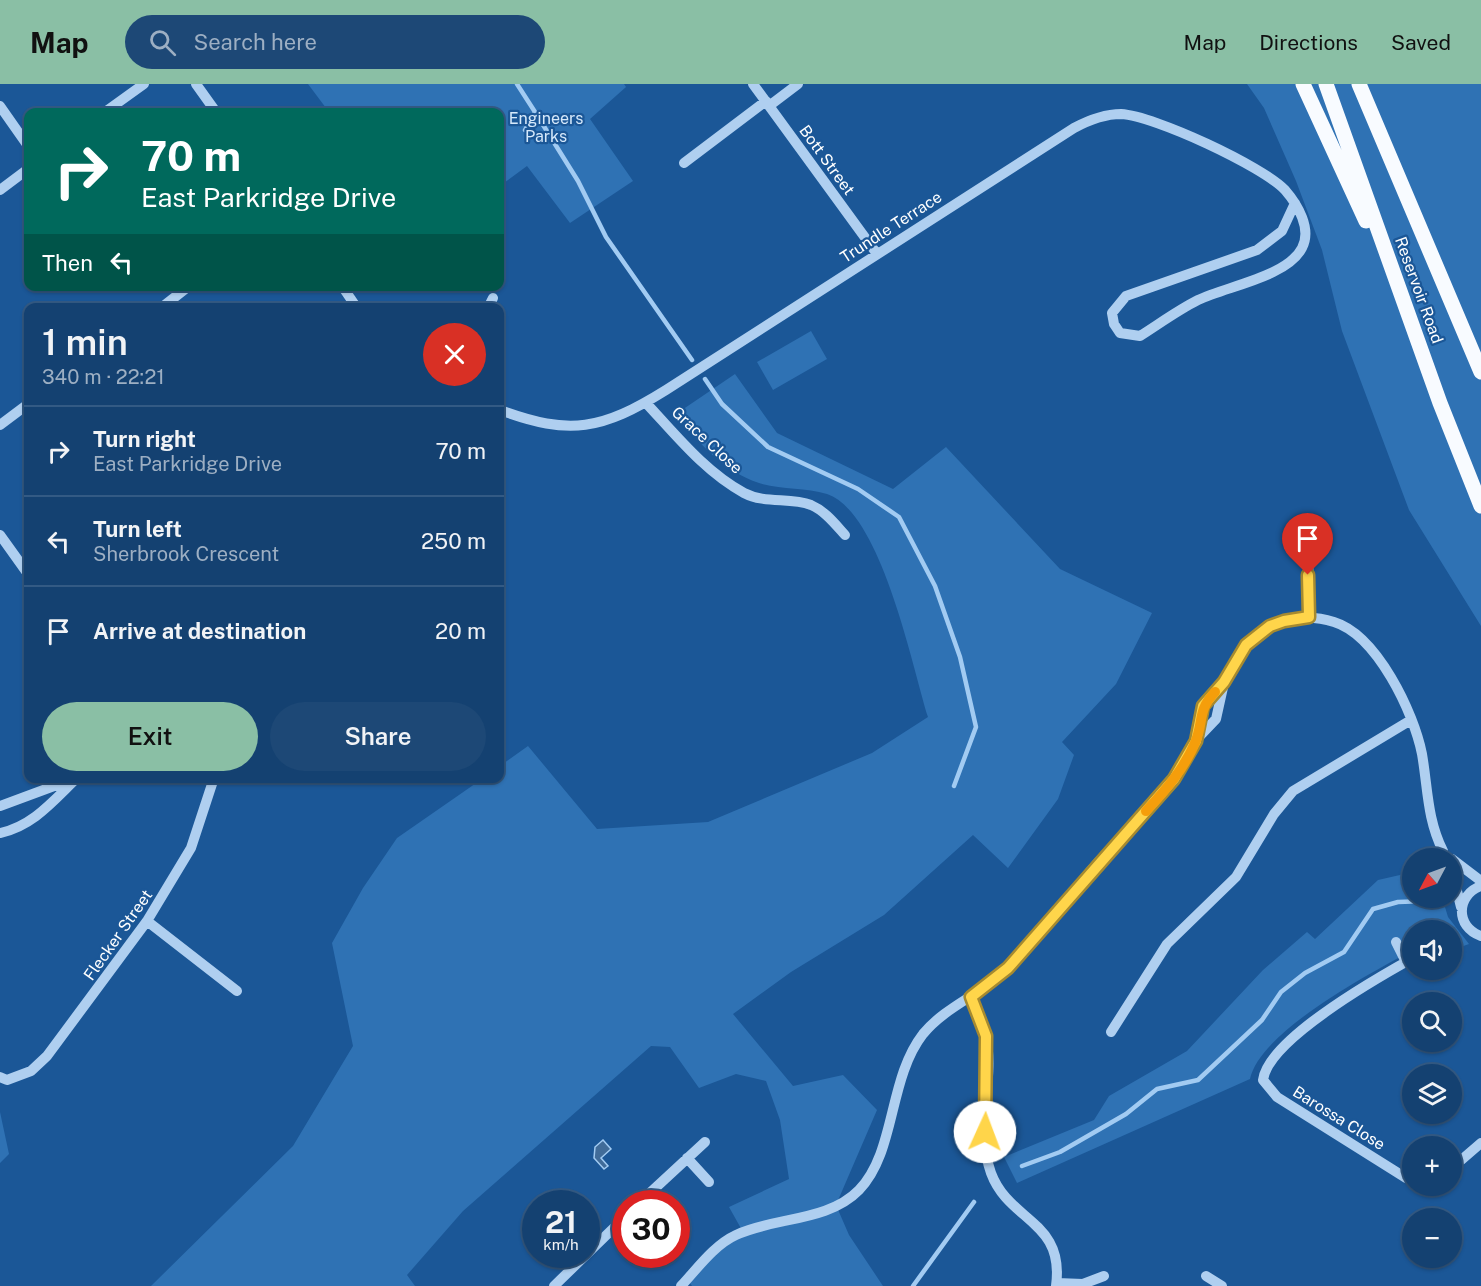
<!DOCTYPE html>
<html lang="en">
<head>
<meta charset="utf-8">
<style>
  :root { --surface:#144171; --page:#1d4876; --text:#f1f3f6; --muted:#9dafc3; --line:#335a84; --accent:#8abfa5 }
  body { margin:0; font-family:"Public Sans",sans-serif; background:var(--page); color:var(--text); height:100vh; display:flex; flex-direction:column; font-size:22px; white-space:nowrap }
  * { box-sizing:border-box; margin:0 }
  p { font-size:20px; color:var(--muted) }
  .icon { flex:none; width:33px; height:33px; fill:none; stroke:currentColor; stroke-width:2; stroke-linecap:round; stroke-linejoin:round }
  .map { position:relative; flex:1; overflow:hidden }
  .sheet { position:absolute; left:24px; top:219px; width:480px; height:480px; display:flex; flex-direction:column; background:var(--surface); border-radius:12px; box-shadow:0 2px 4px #0004,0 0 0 2px var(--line) }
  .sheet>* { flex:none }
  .top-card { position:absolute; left:24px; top:24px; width:480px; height:183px; border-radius:12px; box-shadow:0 2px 4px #0004,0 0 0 2px var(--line); background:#00695c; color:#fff; overflow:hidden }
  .needle { width:39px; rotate:229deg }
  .fabs { position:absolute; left:1402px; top:764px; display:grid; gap:12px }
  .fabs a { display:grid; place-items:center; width:60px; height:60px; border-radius:50%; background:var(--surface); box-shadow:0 2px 4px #0004,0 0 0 2px var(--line); font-size:30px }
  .speed { position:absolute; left:522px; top:1106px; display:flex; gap:12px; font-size:30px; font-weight:700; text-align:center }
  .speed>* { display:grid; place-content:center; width:78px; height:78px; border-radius:50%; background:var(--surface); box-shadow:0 2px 4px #0004,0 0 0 2px var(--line); line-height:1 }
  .speed small { font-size:15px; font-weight:400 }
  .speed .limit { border:9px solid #d22; background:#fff; color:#111 }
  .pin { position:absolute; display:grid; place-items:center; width:51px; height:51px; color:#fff; margin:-62px -26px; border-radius:50% 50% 50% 0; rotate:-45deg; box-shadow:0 0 6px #0007 }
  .pin .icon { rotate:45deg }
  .me { position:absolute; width:66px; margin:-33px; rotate:2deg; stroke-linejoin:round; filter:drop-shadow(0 0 4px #0008) }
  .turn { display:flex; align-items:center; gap:21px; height:126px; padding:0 18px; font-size:27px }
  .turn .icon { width:78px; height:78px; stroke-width:2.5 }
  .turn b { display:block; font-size:42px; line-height:51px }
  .then { display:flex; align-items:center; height:57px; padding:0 18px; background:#0003; gap:12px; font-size:22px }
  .round { display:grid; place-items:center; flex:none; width:63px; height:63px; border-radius:32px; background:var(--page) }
  .headline { display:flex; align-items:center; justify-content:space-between; height:102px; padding:0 18px }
  h1 { font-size:36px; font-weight:600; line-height:45px }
  .action { display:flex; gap:12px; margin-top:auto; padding:12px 18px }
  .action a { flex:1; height:69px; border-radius:36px; background:var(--accent); color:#111; font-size:24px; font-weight:600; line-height:69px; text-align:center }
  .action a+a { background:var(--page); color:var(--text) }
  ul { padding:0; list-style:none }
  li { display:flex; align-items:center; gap:18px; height:90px; padding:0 18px; border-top:2px solid var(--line) }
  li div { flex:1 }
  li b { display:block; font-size:22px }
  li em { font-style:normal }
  header { display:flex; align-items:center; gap:36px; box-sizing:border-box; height:84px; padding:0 30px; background:var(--accent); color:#111 }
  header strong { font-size:28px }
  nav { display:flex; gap:33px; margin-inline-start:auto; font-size:21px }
  .search { width:420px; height:54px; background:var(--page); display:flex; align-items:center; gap:15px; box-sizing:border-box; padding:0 21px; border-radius:33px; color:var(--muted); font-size:22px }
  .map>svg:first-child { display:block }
</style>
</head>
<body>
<header>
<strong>Map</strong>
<div class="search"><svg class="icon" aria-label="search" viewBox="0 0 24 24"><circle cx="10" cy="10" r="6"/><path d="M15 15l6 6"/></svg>Search here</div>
<nav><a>Map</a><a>Directions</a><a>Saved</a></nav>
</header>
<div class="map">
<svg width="1481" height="1202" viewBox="0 0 1481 1202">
  <rect width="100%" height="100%" fill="#1b5797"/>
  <path fill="#2f72b4" d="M 308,0 L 624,0 L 626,3 L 590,35 L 633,97 L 570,139 L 527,82 L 500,102 L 500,28 L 329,28 Z
    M 1247,0 L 1481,0 L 1481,542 L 1409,426 L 1342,247 L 1322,166 L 1296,97 L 1264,24 Z
    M 811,247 L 827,275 L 773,306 L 757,278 Z
    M 735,290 L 777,349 L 893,405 L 946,363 L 1060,485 L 1152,529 L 1116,600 L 1062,658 L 1074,671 L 1058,715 L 1008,784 L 973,751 L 884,831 L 791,888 L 733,930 L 793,1002 L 843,991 L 877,1026 L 836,1121 L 849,1151 L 883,1202 L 692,1202 L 687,1195 L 743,1148 L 729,1123 L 789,1095 L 780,1036 L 766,997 L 736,990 L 699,1004 L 670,963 L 651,962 L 463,1127 L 407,1191 L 415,1202 L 151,1202 L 293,1062 L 353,962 L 332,859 L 363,804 L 397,754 L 482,695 L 500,694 L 500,682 L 528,662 L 597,745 L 708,738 L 872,669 L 928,633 C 912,581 881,428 827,410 C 805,403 781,406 759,399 C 725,388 697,358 676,330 Z
    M 1413,788 L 1413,813 L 1442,813 L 1448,833 L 1469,860 L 1452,866 L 1452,846 L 1413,846 L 1413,866 C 1371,889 1260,947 1250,995 L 1017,1099 L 1004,1073 L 1094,1036 L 1109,1012 L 1187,967 L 1263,886 L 1307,848 L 1315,855 L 1378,796 Z
    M 0,1028 L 9,1070 L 0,1079 Z"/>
  <path fill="#416c99" stroke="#a2cbf2" stroke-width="1.5" d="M 603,1056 L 611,1065 L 601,1074 L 608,1082 L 604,1085 L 594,1074 L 595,1063 Z"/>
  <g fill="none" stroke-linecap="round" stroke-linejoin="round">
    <path stroke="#a2cbf2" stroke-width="4.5" d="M 517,0 L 535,28 L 525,46
      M 535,28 L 578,97 L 606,153 L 692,276
      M 705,295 L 722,320 L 768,363 L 858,405 L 899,433 L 935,502 L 960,573 L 976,643 L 954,702
      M 1022,1082 L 1060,1068 L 1126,1030 L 1157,1005 L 1198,996 L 1262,936 L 1281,908 L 1305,889 L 1344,868 L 1373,825 L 1398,818 L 1426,817 L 1431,813
      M 913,1202 L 974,1118"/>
    <path stroke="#afcff0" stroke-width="10" d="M 196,0 L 216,28
      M 753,0 L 877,170
      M 0,22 L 28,62
      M 769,22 L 798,0
      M 105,28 L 144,0
      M 684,79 L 766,17
      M 0,106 L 28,85
      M 342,202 L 357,224
      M 161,224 L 189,202
      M 488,224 L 493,214
      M 646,319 C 675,350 705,388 744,409 C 765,420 790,413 811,421 C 825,427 835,440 845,451
      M 500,326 C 570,352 602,346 666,306 L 1074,44 C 1089,36 1104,30 1121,30 C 1155,32 1262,82 1285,106 C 1298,121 1312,145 1302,164 C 1287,193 1227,202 1198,216 C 1178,226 1159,240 1140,252 L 1120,249 L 1114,240 L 1112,229 L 1126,212 L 1257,166 L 1282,147 L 1295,119
      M 0,341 L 28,320
      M 1308,449 L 1309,533
      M 0,451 L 28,490
      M 1196,656 L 1216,635 L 1224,599
      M 0,722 L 73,695
      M 0,749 C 33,742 53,717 77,694
      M 1452,775 L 1481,797
      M 1452,787 L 1461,823
      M 1481,802 C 1456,811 1455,843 1481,852
      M 147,837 L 237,907
      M 1396,858 L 1406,878
      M 1413,874 C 1377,894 1268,956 1263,996 L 1277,1013 L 1406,1094 L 1413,1096
      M 971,913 C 977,926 984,938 986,952 C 995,996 975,1045 991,1089 C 1009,1138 1065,1136 1056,1202
      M 1111,948 L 1167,860 L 1236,793 L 1274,730 L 1293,707 L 1411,636
      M 0,993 L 7,996 L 31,987 L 47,972 L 147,837 L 191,764 L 214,694
      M 687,1074 L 709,1098
      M 1452,1084 L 1481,1059
      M 639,1119 L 705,1058
      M 1206,1192 L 1222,1202
      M 1057,1199 L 1083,1200 L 1104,1192
      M 554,1202 L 626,1132
      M 681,1202 C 697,1185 714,1161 736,1151 C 774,1133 828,1138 859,1106 C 896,1068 888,995 923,950 C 946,922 982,910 1007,885 C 1038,854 1065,817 1093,784 C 1117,757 1144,733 1166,705 C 1177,690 1190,675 1196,657 C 1200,645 1197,632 1204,621 C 1210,612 1219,606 1225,597 C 1232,587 1236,574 1244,564 C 1265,536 1302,528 1334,538 C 1377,551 1414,629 1422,670 C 1428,705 1427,735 1443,767"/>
    <path stroke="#f8fbff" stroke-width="15" d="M 1303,0 L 1366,137
      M 1326,0 L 1440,319 L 1481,422
      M 1359,0 L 1481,288"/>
  </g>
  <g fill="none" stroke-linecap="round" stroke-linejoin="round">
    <g stroke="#a68a30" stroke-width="15">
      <path id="route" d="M 985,1048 L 986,952 L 971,913 L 1008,884 L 1174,695 L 1196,657 L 1203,622 L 1224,598 L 1246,561 L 1270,542 L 1284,537 L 1309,533 L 1308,491"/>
    </g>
    <use href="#route" stroke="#ffd54a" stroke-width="10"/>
    <path stroke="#f59e0b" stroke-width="10" d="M 1146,727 C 1165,707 1184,685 1195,659 C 1204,638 1197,627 1215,608"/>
  </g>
  <g text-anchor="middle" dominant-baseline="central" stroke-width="4.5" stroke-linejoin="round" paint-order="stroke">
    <g font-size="16" fill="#d6e9fb" stroke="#1b5797">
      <text x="546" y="34">Engineers<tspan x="546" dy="18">Parks</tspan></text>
    </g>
    <g font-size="16" fill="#fff" stroke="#1b5797">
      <text transform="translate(827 76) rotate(54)">Bott Street</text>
      <text transform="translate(891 143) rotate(-33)">Trundle Terrace</text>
      <text transform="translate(1419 206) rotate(70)">Reservoir Road</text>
      <text transform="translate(707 356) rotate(43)">Grace Close</text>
      <text transform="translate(118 851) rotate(-55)">Flecker Street</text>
      <text transform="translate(1339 1034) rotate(32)">Barossa Close</text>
    </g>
  </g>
</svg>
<div class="fabs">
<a><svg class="needle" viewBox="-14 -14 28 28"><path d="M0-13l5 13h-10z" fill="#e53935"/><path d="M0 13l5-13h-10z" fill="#9dafc3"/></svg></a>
<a><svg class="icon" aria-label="sound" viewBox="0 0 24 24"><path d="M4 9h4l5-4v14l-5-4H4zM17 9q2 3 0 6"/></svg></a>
<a><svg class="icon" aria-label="search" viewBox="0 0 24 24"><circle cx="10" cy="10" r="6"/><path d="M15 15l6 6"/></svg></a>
<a><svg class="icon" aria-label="layers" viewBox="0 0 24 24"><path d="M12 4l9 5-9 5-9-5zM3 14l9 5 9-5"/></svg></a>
<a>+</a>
<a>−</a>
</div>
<div class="speed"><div>21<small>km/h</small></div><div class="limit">30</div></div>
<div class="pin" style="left:1308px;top:491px;background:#d93025"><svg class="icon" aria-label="arrive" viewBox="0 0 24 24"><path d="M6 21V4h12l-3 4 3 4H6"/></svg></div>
<svg class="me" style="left:985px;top:1048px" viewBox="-20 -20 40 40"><circle r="19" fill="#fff"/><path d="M0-13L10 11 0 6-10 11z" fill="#ffd54a"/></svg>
<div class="top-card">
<div class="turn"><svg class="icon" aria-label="right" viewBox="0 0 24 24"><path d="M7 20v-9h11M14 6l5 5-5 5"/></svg><div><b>70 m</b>East Parkridge Drive</div></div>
<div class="then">Then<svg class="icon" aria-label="left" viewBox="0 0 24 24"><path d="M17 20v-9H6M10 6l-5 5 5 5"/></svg></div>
</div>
<section class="sheet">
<div class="headline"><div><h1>1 min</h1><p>340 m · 22:21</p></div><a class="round" style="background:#d93025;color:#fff"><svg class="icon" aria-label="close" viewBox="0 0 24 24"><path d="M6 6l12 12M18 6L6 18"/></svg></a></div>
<ul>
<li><svg class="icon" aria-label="right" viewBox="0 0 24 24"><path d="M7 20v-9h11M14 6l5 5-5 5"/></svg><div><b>Turn right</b><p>East Parkridge Drive</p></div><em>70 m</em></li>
<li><svg class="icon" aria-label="left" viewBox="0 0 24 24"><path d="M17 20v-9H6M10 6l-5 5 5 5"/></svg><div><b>Turn left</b><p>Sherbrook Crescent</p></div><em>250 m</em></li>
<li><svg class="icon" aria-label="arrive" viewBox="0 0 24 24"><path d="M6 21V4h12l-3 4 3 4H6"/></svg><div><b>Arrive at destination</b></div><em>20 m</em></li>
</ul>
<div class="action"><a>Exit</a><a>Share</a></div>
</section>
</div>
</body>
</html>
